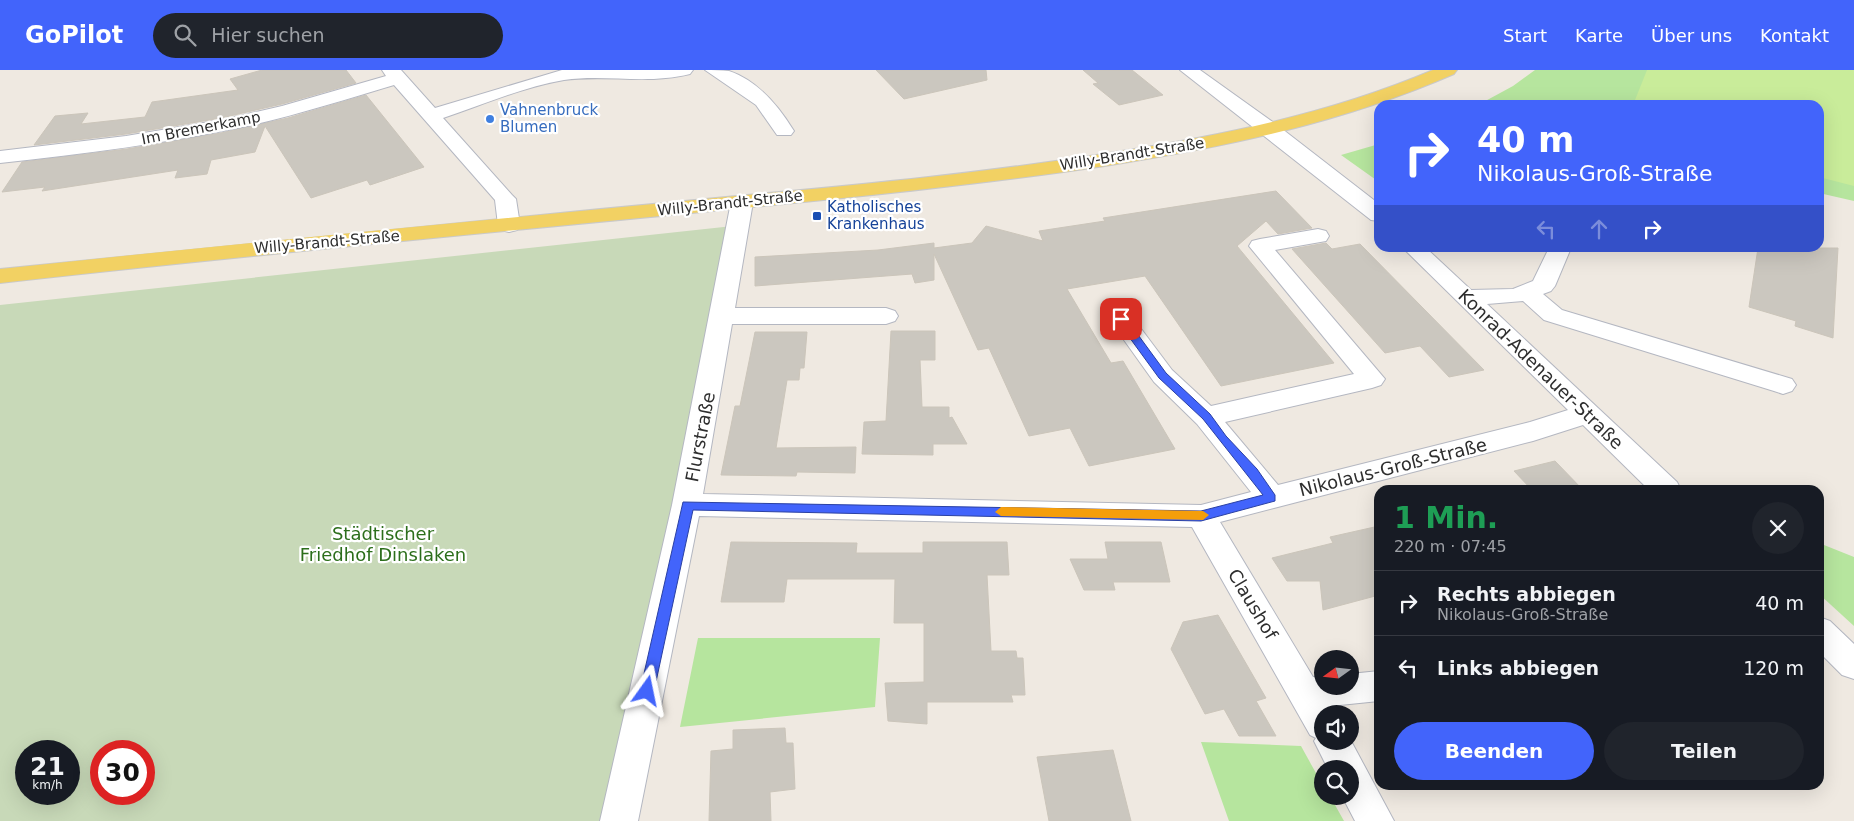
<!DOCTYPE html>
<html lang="de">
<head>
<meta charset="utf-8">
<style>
  :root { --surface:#171b24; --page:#20242c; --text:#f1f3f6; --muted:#9ea1a6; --line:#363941; --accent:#4264fb }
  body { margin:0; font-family:"DejaVu Sans",sans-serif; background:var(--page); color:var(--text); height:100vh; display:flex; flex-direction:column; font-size:19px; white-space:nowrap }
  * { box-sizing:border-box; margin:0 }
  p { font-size:16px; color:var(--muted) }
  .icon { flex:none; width:28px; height:28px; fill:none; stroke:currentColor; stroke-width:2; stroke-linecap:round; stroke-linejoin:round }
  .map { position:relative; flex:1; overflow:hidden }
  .drawer { position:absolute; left:1374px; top:415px; width:450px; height:305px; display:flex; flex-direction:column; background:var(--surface); border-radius:15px; box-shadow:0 5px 20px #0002 }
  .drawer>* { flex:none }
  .top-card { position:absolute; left:1374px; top:30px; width:450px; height:152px; border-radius:15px; box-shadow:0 5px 20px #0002; background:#4264fb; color:#fff; overflow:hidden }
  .needle { width:32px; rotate:255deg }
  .fabs { position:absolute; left:1314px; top:580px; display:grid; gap:10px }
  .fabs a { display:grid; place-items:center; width:45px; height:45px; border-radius:50%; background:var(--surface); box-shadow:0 5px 20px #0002; font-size:25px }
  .speed { position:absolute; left:15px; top:670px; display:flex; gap:10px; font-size:25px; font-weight:700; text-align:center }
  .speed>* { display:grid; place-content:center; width:65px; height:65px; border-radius:50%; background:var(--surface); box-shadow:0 5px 20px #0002; line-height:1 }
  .speed small { font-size:12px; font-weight:400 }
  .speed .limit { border:8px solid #d22; background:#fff; color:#111 }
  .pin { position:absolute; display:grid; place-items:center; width:42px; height:42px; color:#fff; margin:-21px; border-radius:10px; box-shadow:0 2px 8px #0006 }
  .me { position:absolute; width:55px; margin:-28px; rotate:12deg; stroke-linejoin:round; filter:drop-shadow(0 0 4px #0008) }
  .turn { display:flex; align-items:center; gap:18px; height:105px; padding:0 20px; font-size:22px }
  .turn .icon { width:65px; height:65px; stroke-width:2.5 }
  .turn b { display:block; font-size:35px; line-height:42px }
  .lanes { display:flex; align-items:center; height:48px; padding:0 20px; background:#0003; justify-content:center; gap:25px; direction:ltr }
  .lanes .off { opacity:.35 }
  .round { display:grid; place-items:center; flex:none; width:52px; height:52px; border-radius:26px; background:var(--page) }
  .head { display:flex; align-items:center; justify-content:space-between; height:85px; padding:0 20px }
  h1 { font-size:30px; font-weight:800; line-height:38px; color:#1e9e55 }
  .primary-button { display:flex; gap:10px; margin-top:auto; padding:10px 20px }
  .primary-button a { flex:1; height:58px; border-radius:30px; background:var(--accent); color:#fff; font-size:20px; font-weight:800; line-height:58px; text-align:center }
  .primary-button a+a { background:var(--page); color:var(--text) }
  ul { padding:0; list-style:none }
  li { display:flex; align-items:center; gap:15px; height:65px; padding:0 20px; border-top:1px solid var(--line) }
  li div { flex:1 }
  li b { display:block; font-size:19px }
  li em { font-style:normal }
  header { display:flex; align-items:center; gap:30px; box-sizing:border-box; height:70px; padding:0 25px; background:var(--accent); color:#fff }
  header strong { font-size:24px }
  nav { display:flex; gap:28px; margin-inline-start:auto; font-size:18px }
  .search { width:350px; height:45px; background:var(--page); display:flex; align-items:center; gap:12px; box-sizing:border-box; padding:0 18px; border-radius:28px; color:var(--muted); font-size:19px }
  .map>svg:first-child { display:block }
</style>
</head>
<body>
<header>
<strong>GoPilot</strong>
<div class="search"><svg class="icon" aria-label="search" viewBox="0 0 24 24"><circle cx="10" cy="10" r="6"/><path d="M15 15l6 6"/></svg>Hier suchen</div>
<nav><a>Start</a><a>Karte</a><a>Über uns</a><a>Kontakt</a></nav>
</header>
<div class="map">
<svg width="1854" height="751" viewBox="0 0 1854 751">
  <rect width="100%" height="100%" fill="#efe9e1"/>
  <path fill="#b6e59e" d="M 1535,0 L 1854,0 L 1854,131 L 1819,123 L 1819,35 L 1478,35 L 1513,16 Z
    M 1379,74 L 1379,112 L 1341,85 Z
    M 1819,473 L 1854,487 L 1854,556 L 1819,524 Z
    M 698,568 L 880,568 L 875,637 L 680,657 Z
    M 1201,672 L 1301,676 L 1322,714 L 1322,726 L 1330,726 L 1344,751 L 1229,751 Z"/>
  <path fill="#c8d9b8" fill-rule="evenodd" d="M 733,156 L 611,751 L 0,751 L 0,235 ZM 26,681 L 69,681 L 69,724 L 26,724 ZM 101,681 L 144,681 L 144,724 L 101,724 Z"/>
  <path fill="#c9ec9a" d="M 1647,0 L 1854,0 L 1854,116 L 1819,107 L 1819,35 L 1633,35 Z"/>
  <path fill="#cbc7bf" stroke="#cbc5ba" d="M 262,0 L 346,0 L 356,13 L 282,34 L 221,48 L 126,64 L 34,75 L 55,46 L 88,43 L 81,54 L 145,47 L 152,32 L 238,20 L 230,9 Z
    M 876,0 L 986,0 L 987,10 L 904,29 Z
    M 1083,0 L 1132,0 L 1163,25 L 1119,35 L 1093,14 L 1098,13 Z
    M 366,25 L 424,97 L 370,115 L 367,110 L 311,128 L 265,56 L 255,82 L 211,90 L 207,104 L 175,108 L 178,100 L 42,121 L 45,117 L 2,122 L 22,92 L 127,79 L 221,63 L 288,48 Z
    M 1276,121 L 1312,158 L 1278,164 L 1266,151 L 1237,176 L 1334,293 L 1221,316 L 1145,206 L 1067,219 L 1111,293 L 1123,291 L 1175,379 L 1089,396 L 1070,358 L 1029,366 L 989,278 L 978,280 L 934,184 L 934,210 L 915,213 L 912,204 L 755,216 L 755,187 L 878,180 L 934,173 L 934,178 L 972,173 L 986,156 L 1043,171 L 1039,161 L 1105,151 L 1103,148 Z
    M 1326,173 L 1332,179 L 1360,174 L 1484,300 L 1449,307 L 1420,276 L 1385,283 L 1292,179 Z
    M 1758,178 L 1838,178 L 1833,268 L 1795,256 L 1796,251 L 1749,237 Z
    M 891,261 L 935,261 L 935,290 L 920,290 L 922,337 L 949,337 L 949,348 L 952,347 L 967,374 L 933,374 L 933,385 L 862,384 L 864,352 L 886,351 Z
    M 755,262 L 807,262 L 804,298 L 800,298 L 799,310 L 787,310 L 776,378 L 856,377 L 855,403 L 797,402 L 796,406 L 721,405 L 735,336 L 740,336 Z
    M 1555,391 L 1583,420 L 1532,420 L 1514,401 Z
    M 1379,456 L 1379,525 L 1323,540 L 1320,511 L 1287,511 L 1272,488 L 1333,473 L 1330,467 Z
    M 731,472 L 857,473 L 856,483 L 923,483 L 923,472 L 1007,472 L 1009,505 L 987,505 L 991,581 L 1016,581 L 1017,588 L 1023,588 L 1025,625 L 1011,625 L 1013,632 L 927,632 L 927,654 L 888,651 L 885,613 L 924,612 L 924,553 L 894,553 L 895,509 L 787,509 L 784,532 L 721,532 Z
    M 1105,472 L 1161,472 L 1170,512 L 1113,512 L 1115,520 L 1084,520 L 1070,489 L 1108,489 Z
    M 1218,545 L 1266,628 L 1256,631 L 1276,666 L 1239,666 L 1224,639 L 1205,644 L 1171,579 L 1183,552 Z
    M 785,658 L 786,673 L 793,673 L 795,719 L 770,722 L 771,751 L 709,751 L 711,681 L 733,679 L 733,660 Z
    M 1113,680 L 1131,751 L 1049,751 L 1037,687 Z"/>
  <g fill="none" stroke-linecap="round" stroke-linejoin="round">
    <g stroke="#b4b7c1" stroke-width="2">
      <path id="minor" d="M 382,0 L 401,0 L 435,38 L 562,0 L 693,0 L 690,4 C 646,15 606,4 564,10 C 523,17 482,35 443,48 L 512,125 L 516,129 L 520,155 L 517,160 L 509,162 L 501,160 L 498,155 L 495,130 L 394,15 C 347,29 300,44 252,55 C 169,73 84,84 0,93 L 0,81 L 126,66 L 221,50 L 282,36 L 386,6 Z
        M 705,0 C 712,0 722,0 729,1 C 758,11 778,35 794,61 L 791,65 L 777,65 L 756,35 Z
        M 1180,0 L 1200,0 L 1277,55 L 1379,134 L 1379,151 L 1371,150 Z
        M 742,126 L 749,128 L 753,132 L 735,238 L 886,238 L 895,241 L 898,246 L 895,251 L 886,254 L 732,254 L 703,424 L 1201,435 L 1251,422 L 1197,354 L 1154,312 L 1109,249 L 1112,244 L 1121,241 L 1130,244 L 1172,300 L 1211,336 L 1354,304 L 1249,176 L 1252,171 L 1260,169 L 1318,159 L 1326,161 L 1329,166 L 1326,171 L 1275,180 L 1385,309 L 1381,315 L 1372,318 L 1225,352 L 1278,415 L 1530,352 L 1568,340 L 1403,178 L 1426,178 L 1471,220 L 1513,219 L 1533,211 L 1549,178 L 1571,178 L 1555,216 L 1551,221 L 1543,224 L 1562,240 L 1792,309 L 1796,315 L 1792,321 L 1783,324 L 1774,321 L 1544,250 L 1523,231 L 1487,234 L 1677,412 L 1681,420 L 1649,420 L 1583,355 L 1533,371 L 1220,452 L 1313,607 L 1322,606 L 1322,616 L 1350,616 L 1350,604 L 1379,601 L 1379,631 L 1330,636 L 1335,644 L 1322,644 L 1322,671 L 1350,669 L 1394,751 L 1355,751 L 1342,726 L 1350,726 L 1350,699 L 1328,699 L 1314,671 L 1316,668 L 1310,665 L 1192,457 L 699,446 L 638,751 L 600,751 L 672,435 L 731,132 L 735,128 Z
        M 1819,547 L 1830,551 L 1854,574 L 1854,609 L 1842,605 L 1819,582 Z"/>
    </g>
    <g stroke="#c9c9c9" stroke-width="2">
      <path id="major" d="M 1433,0 L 1457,0 L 1454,4 C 1341,53 1226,77 1105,96 C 985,114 865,126 744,138 C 496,162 248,185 0,213 L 0,199 C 249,172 498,149 747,125 C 868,114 989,102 1109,83 C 1220,66 1329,44 1433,0 Z"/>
    </g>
    <use href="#minor" fill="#fff" fill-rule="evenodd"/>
    <use href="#major" fill="#f2d163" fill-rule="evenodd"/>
  </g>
  <path fill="#4264fb" stroke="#2b41a3" d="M 1121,246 L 1125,247 L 1166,303 L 1210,344 L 1226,366 L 1257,399 L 1275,425 L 1275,431 L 1201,451 L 693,440 L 654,621 L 652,625 L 647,627 L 642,625 L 640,621 L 683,432 L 1201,441 L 1263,425 L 1203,349 L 1159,308 L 1116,249 Z"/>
  <path fill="#f59e0b" d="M 1001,437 L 1203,441 L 1209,445 L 1203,450 L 1001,446 L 995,442 Z"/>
  <circle fill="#3f7fe0" stroke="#fff" stroke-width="2" cx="490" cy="49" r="5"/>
  <rect fill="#1a4fb4" stroke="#fff" stroke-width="2" x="812" y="141" width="10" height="10" rx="2.5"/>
  <g text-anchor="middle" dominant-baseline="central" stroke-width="4.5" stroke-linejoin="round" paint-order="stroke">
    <g font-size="15" fill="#366cbe" stroke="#fff" text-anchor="start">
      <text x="500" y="40">Vahnenbruck<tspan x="500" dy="17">Blumen</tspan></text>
    </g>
    <g font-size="15" fill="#2e2e2e" stroke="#fff">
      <text transform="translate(201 58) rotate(-11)">Im Bremerkamp</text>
      <text transform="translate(1132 84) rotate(-9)">Willy-Brandt-Straße</text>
      <text transform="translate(730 133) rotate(-6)">Willy-Brandt-Straße</text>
      <text transform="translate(327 172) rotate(-5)">Willy-Brandt-Straße</text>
    </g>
    <g font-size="15" fill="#164399" stroke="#fff" text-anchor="start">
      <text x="827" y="137">Katholisches<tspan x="827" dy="17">Krankenhaus</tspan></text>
    </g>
    <g font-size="18" fill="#2e2e2e" stroke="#fff">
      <text transform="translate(1541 299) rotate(44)">Konrad-Adenauer-Straße</text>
      <text transform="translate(700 367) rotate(-79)">Flurstraße</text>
      <text transform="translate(1393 397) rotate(-14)">Nikolaus-Groß-Straße</text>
      <text transform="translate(1253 534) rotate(59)">Claushof</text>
    </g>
    <g font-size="18" fill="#2c6e1b" stroke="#fff">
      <text x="383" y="463">Städtischer<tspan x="383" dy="21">Friedhof Dinslaken</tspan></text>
    </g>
  </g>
</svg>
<div class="fabs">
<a><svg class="needle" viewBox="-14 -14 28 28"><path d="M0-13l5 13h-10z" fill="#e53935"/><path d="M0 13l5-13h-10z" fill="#9ea1a6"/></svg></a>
<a><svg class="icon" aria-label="sound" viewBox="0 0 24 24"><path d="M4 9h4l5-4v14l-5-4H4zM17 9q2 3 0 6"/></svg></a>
<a><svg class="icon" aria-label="search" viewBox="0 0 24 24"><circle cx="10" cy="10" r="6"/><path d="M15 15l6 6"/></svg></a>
</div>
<div class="speed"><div>21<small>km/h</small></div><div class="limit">30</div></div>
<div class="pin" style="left:1121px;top:249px;background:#d93025"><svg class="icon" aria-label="arrive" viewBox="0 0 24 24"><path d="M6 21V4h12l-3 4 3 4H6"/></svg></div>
<svg class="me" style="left:647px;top:621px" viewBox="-20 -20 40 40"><path d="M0-17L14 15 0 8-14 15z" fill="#4264fb" stroke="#fff" stroke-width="4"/></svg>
<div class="top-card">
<div class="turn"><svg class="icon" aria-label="right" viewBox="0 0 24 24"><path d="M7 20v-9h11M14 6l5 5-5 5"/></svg><div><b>40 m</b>Nikolaus-Groß-Straße</div></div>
<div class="lanes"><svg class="icon off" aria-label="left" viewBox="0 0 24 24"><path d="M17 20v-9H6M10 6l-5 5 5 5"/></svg><svg class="icon off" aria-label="ahead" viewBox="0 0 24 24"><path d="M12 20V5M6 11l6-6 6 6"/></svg><svg class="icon" aria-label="right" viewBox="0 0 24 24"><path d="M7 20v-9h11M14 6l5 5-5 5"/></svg></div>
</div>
<section class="drawer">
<div class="head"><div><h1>1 Min.</h1><p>220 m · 07:45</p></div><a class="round"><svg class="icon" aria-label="close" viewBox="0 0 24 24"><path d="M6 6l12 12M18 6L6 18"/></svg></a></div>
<ul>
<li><svg class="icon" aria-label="right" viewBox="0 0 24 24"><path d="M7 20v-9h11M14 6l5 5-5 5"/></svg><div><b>Rechts abbiegen</b><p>Nikolaus-Groß-Straße</p></div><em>40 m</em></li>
<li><svg class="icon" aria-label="left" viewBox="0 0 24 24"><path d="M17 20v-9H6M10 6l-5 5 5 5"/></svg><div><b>Links abbiegen</b></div><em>120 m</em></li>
</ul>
<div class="primary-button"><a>Beenden</a><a>Teilen</a></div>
</section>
</div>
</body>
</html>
